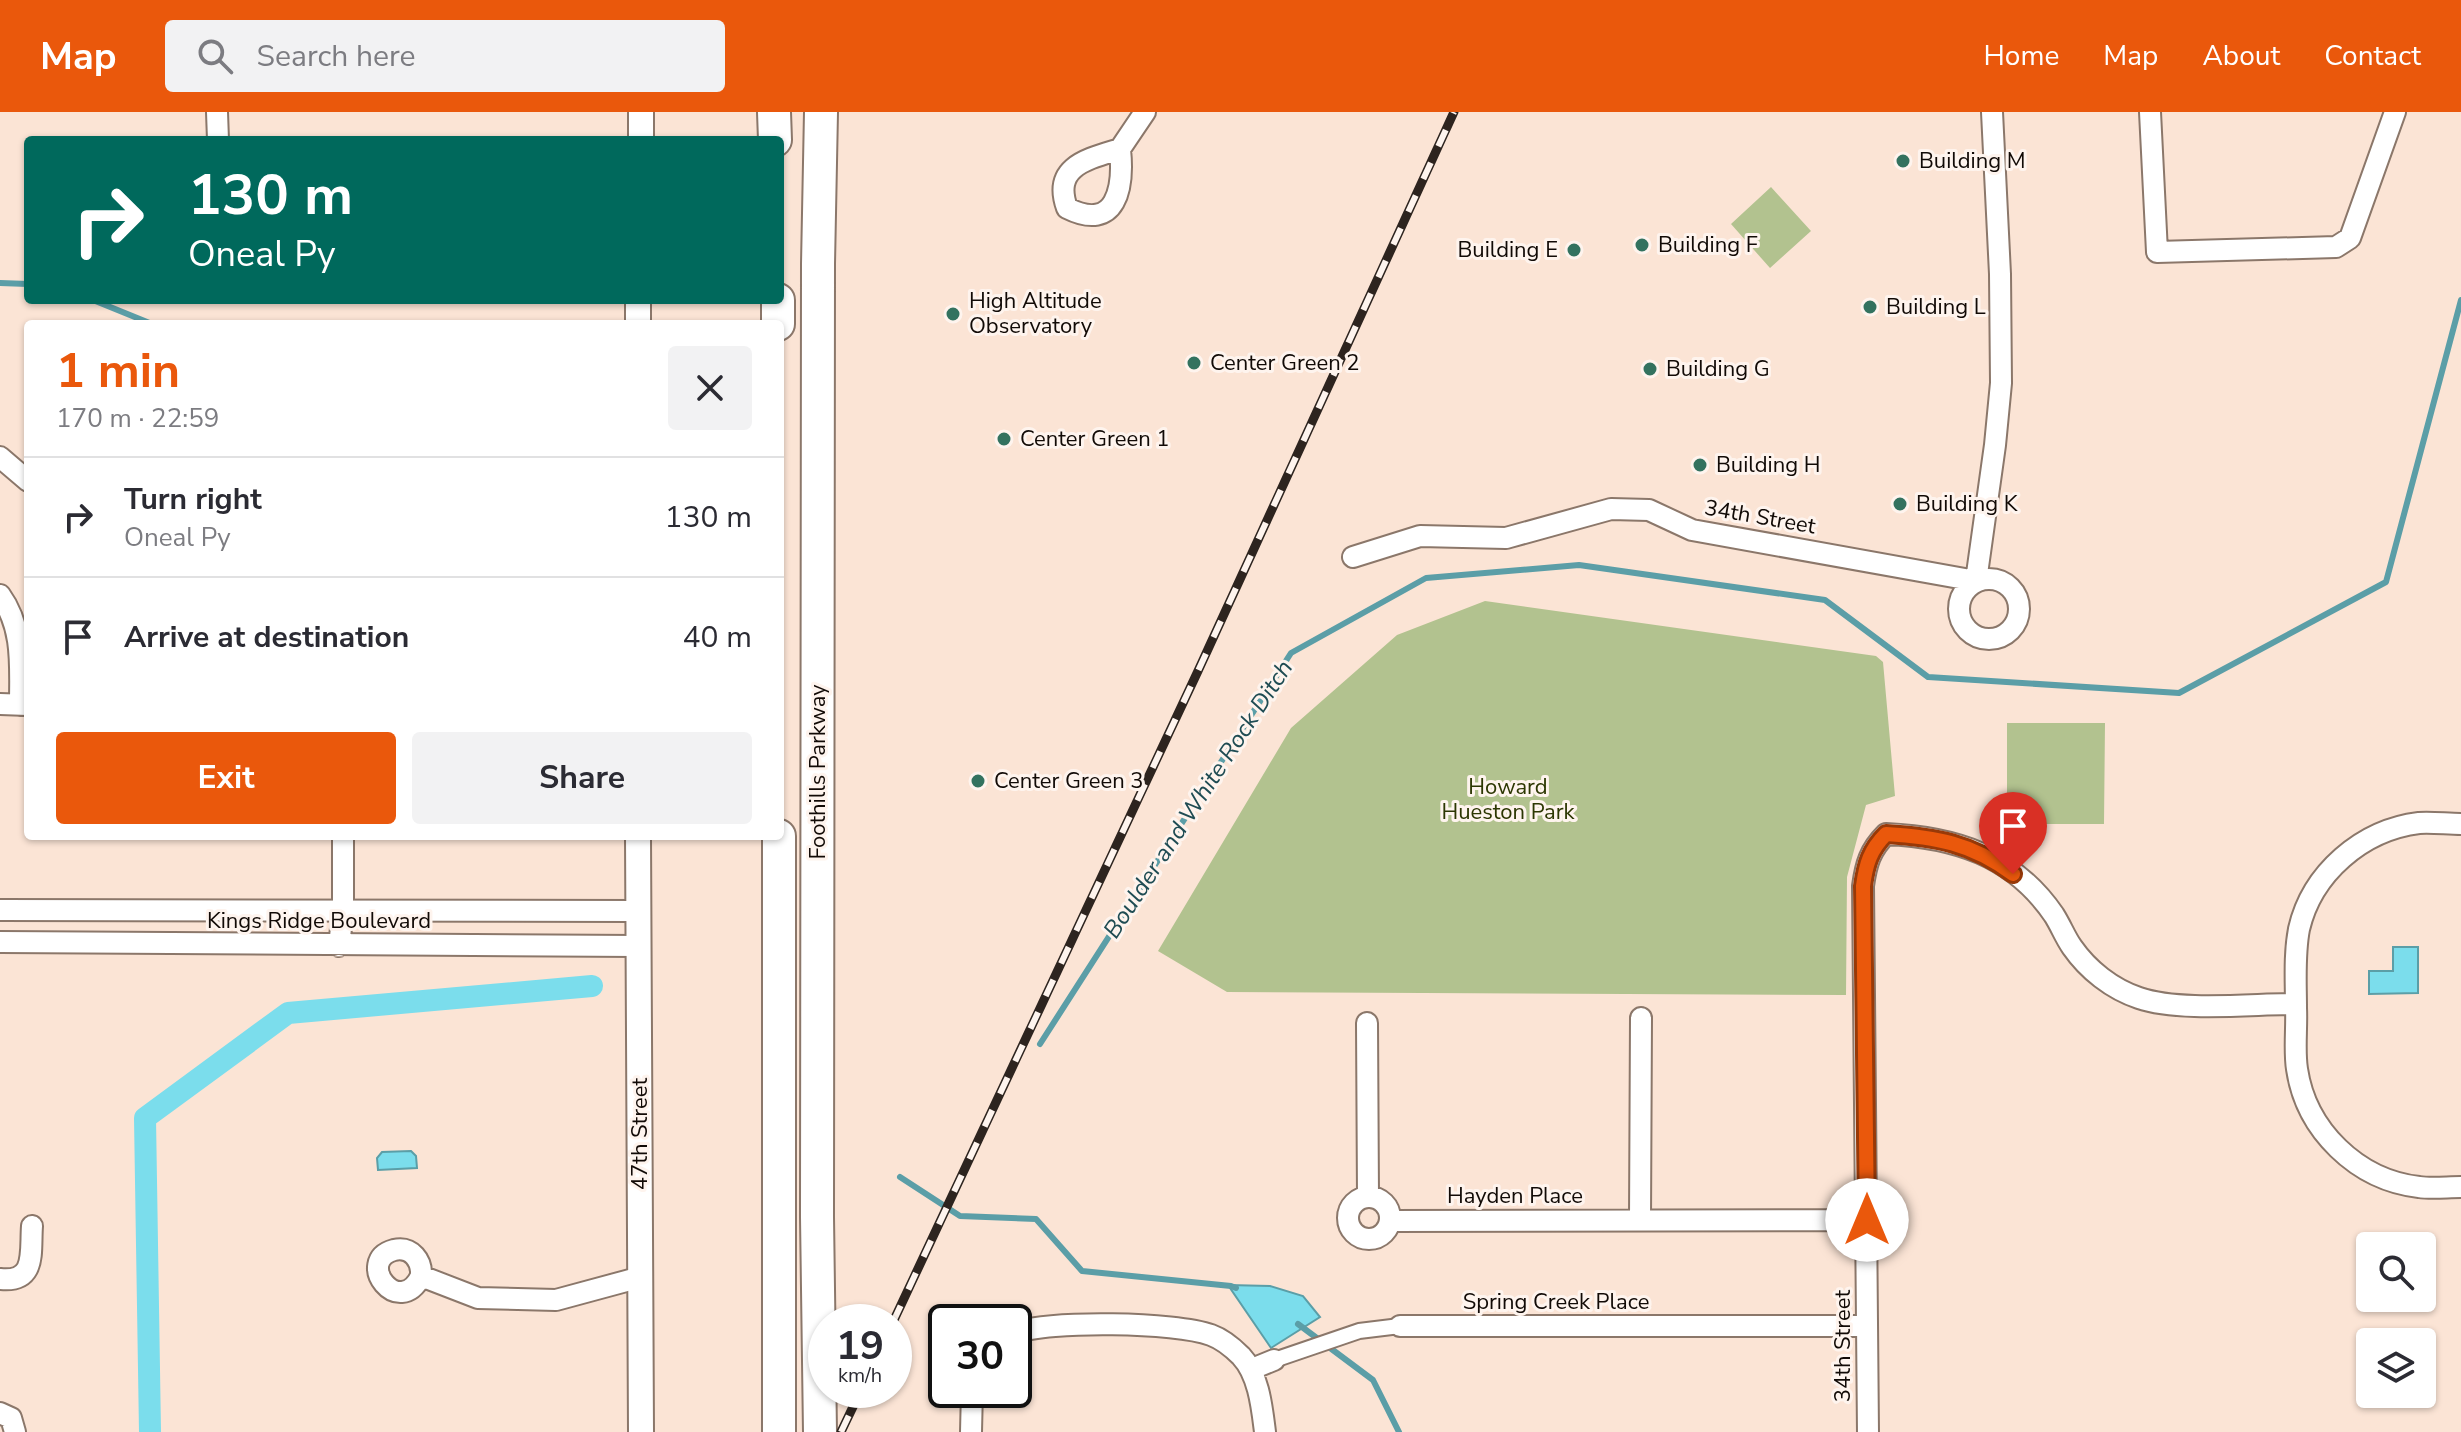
<!DOCTYPE html>
<html lang="en">
<head>
<meta charset="utf-8">
<style>
  :root { --surface:#fff; --page:#f2f2f3; --text:#2b2b33; --muted:#7c7c81; --line:#e1e1e2; --accent:#ea580c }
  body { margin:0; font-family:"Nunito Sans",sans-serif; background:var(--page); color:var(--text); height:100vh; display:flex; flex-direction:column; font-size:30px; white-space:nowrap }
  * { box-sizing:border-box; margin:0 }
  p { font-size:26px; color:var(--muted) }
  .icon { flex:none; width:44px; height:44px; fill:none; stroke:currentColor; stroke-width:2; stroke-linecap:round; stroke-linejoin:round }
  .map { position:relative; flex:1; overflow:hidden }
  .sheet { position:absolute; left:24px; top:208px; width:760px; height:520px; display:flex; flex-direction:column; background:var(--surface); border-radius:8px; box-shadow:0 2px 6px #0004 }
  .sheet>* { flex:none }
  .hud { position:absolute; left:24px; top:24px; width:760px; height:168px; border-radius:8px; box-shadow:0 2px 6px #0004; background:#00695c; color:#fff; overflow:hidden }
  .tools { position:absolute; left:2356px; top:1120px; display:grid; gap:16px }
  .tools a { display:grid; place-items:center; width:80px; height:80px; border-radius:8px; background:var(--surface); box-shadow:0 2px 6px #0004; font-size:40px }
  .speed { position:absolute; left:808px; top:1192px; display:flex; gap:16px; font-size:40px; font-weight:700; text-align:center }
  .speed>* { display:grid; place-content:center; width:104px; height:104px; border-radius:50%; background:var(--surface); box-shadow:0 2px 6px #0004; line-height:1 }
  .speed small { font-size:20px; font-weight:400 }
  .speed .limit { border:4px solid #111; border-radius:12px; background:#fff; color:#111 }
  .pin { position:absolute; display:grid; place-items:center; width:68px; height:68px; color:#fff; margin:-82px -34px; border-radius:50% 50% 50% 0; rotate:-45deg; box-shadow:0 0 8px #0007 }
  .pin .icon { rotate:45deg }
  .me { position:absolute; width:88px; margin:-44px; rotate:0deg; stroke-linejoin:round; filter:drop-shadow(0 0 6px #0008) }
  .turn { display:flex; align-items:center; gap:28px; height:168px; padding:0 32px; font-size:36px }
  .turn .icon { width:104px; height:104px; stroke-width:2.5 }
  .turn b { display:block; font-size:56px; line-height:68px }
  .round { display:grid; place-items:center; flex:none; width:84px; height:84px; border-radius:8px; background:var(--page) }
  .summary { display:flex; align-items:center; justify-content:space-between; height:136px; padding:0 32px }
  h1 { font-size:48px; font-weight:700; line-height:60px; color:var(--accent) }
  .primary-button { display:flex; gap:16px; margin-top:auto; padding:16px 32px }
  .primary-button a { flex:1; height:92px; border-radius:8px; background:var(--accent); color:#fff; font-size:32px; font-weight:700; line-height:92px; text-align:center }
  .primary-button a+a { background:var(--page); color:var(--text) }
  ul { padding:0; list-style:none }
  li { display:flex; align-items:center; gap:24px; height:120px; padding:0 32px; border-top:2px solid var(--line) }
  li div { flex:1 }
  li b { display:block; font-size:30px }
  li em { font-style:normal }
  header { display:flex; align-items:center; gap:48px; box-sizing:border-box; height:112px; padding:0 40px; background:var(--accent); color:#fff }
  header strong { font-size:38px }
  nav { display:flex; gap:44px; margin-inline-start:auto; font-size:28px }
  .search { width:560px; height:72px; background:var(--page); display:flex; align-items:center; gap:20px; box-sizing:border-box; padding:0 28px; border-radius:8px; color:var(--muted); font-size:30px }
  .map>svg:first-child { display:block }
</style>
</head>
<body>
<header>
<strong>Map</strong>
<div class="search"><svg class="icon" aria-label="search" viewBox="0 0 24 24"><circle cx="10" cy="10" r="6"/><path d="M15 15l6 6"/></svg>Search here</div>
<nav><a>Home</a><a>Map</a><a>About</a><a>Contact</a></nav>
</header>
<div class="map">
<svg width="2461" height="1320" viewBox="0 0 2461 1320">
  <rect width="100%" height="100%" fill="#fbe4d5"/>
  <path fill="#b2c28f" d="M 1771,75 L 1811,119 L 1770,156 L 1731,112 Z
    M 1485,489 L 1876,544 L 1883,550 L 1895,684 L 1866,693 L 1847,765 L 1846,883 L 1227,880 L 1158,839 L 1291,616 L 1397,523 Z
    M 2007,611 L 2105,611 L 2104,712 L 2007,712 Z"/>
  <path fill="#7bddec" stroke="#5b9ea7" stroke-width="2" d="M 2393,835 L 2418,835 L 2418,881 L 2369,882 L 2369,859 L 2393,859 Z
    M 411,1039 L 416,1044 L 417,1056 L 378,1058 L 377,1046 L 382,1040 Z
    M 1228,1173 L 1270,1174 L 1303,1184 L 1320,1205 L 1271,1236 Z"/>
  <g fill="none" stroke-linecap="round" stroke-linejoin="round">
    <path stroke="#5b9ea7" stroke-width="6" d="M 0,171 L 28,172
      M 93,188 L 152,212
      M 1040,932 L 1291,541 L 1426,466 L 1579,453 L 1825,488 L 1928,565 L 2179,581 L 2386,470 L 2461,188
      M 900,1065 L 960,1104 L 1036,1107 L 1082,1159 L 1231,1174 L 1236,1176
      M 1298,1212 L 1373,1268 L 1399,1320"/>
    <path stroke="#7bddec" stroke-width="22" d="M 150,1320 L 145,1006 L 288,901 L 592,874"/>
    <g stroke="#8b776a" stroke-width="18">
      <path id="pedestrian" d="M 1274,1248 L 1359,1219 L 1400,1214"/>
    </g>
    <g stroke="#8b776a" stroke-width="24">
      <path id="minor" d="M 217,0 L 218,28
        M 2150,0 L 2157,140 L 2336,135 L 2350,126 L 2395,0
        M 1120,37 C 1124,75 1117,121 1067,96 C 1052,54 1088,47 1120,37 Z
        M 1120,37 L 1145,0
        M 0,345 L 28,369
        M 1353,445 L 1420,424 L 1506,426 L 1611,397 L 1649,398 L 1692,418 L 1976,469 L 1995,333 L 2001,271 L 2000,162 L 1992,0
        M1959 497a30 30 0 1 1 60 0a30 30 0 1 1-60 0Z
        M 0,483 C 24,516 20,555 20,593
        M 0,592 L 28,593
        M 2461,712 C 2447,712 2432,710 2419,711 C 2362,718 2312,761 2299,817 C 2294,843 2296,870 2296,896 C 2297,916 2294,938 2297,957 C 2306,1018 2357,1068 2419,1075 C 2432,1077 2447,1075 2461,1075
        M 0,798 L 638,799
        M 0,830 L 638,834
        M 339,834 L 343,798 L 343,724
        M 1367,911 L 1368,1085
        M1348 1106a21 21 0 1 1 42 0a21 21 0 1 1-42 0Z
        M 1640,1107 L 1641,906
        M 1390,1109 L 1867,1108
        M 421,1164 C 399,1208 354,1149 394,1138 C 412,1134 422,1149 421,1164 L 478,1186 L 556,1188 L 641,1165
        M 0,1167 C 37,1171 30,1140 32,1114
        M 1400,1214 L 1867,1214
        M 1014,1221 C 1050,1208 1175,1210 1211,1223 C 1222,1227 1233,1236 1241,1244 C 1259,1263 1262,1296 1265,1320
        M 1252,1257 L 1274,1248
        M 0,1301 L 11,1306 L 15,1320
        M 971,1320 L 972,1278
        M 1868,1320 L 1863,774 C 1866,752 1870,738 1886,722 C 1954,725 2013,743 2054,803 C 2061,814 2065,825 2072,835 C 2088,858 2112,877 2139,886 C 2180,900 2251,892 2296,892"/>
    </g>
    <g stroke="#8b776a" stroke-width="28">
      <path id="tertiary" d="M 641,0 L 641,28
        M 638,212 L 638,188
        M 638,724 L 641,1320"/>
    </g>
    <g stroke="#8b776a" stroke-width="36">
      <path id="trunk" d="M 774,0 L 775,28
        M 778,188 L 778,212
        M 779,1320 L 779,724
        M 820,1320 L 817,1105 L 818,152 L 821,0"/>
    </g>
    <use href="#pedestrian" stroke="#fff" stroke-width="14"/>
    <use href="#minor" stroke="#fff" stroke-width="20"/>
    <use href="#tertiary" stroke="#fff" stroke-width="24"/>
    <use href="#trunk" stroke="#fff" stroke-width="32"/>
    <g stroke="#2d241f" stroke-width="9">
      <path id="rail" d="M 893,1210 L 1198,559 L 1454,0
        M 841,1320 L 861,1278"/>
    </g>
    <use href="#rail" stroke="#fef4ee" stroke-width="6" stroke-dasharray="18" stroke-linecap="butt"/>
  </g>
  <g fill="none" stroke-linecap="round" stroke-linejoin="round">
    <g stroke="#983908" stroke-width="20">
      <path id="route" d="M 1867,1108 L 1863,774 C 1866,752 1870,738 1886,722 C 1935,725 1972,731 2013,762"/>
    </g>
    <use href="#route" stroke="#ea580c" stroke-width="14"/>
  </g>
  <g fill="#33725f" stroke="#fef4ee" stroke-width="3">
    <circle cx="1903" cy="49" r="8"/>
    <circle cx="1642" cy="133" r="8"/>
    <circle cx="1574" cy="138" r="8"/>
    <circle cx="1870" cy="195" r="8"/>
    <circle cx="953" cy="202" r="8"/>
    <circle cx="1194" cy="251" r="8"/>
    <circle cx="1650" cy="257" r="8"/>
    <circle cx="1004" cy="327" r="8"/>
    <circle cx="1700" cy="353" r="8"/>
    <circle cx="1900" cy="392" r="8"/>
    <circle cx="978" cy="669" r="8"/>
  </g>
  <g text-anchor="middle" dominant-baseline="central" stroke-width="6" stroke-linejoin="round" paint-order="stroke">
    <g font-size="22" fill="#110a06" stroke="#fef4ee" text-anchor="start">
      <text x="1919" y="49">Building M</text>
      <text x="1658" y="133">Building F</text>
      <text x="1558" y="138" text-anchor="end">Building E</text>
      <text x="969" y="189">High Altitude<tspan x="969" dy="25">Observatory</tspan></text>
      <text x="1886" y="195">Building L</text>
      <text x="1210" y="251">Center Green 2</text>
      <text x="1666" y="257">Building G</text>
      <text x="1020" y="327">Center Green 1</text>
      <text x="1716" y="353">Building H</text>
      <text x="1916" y="392">Building K</text>
      <text x="994" y="669">Center Green 3</text>
    </g>
    <g font-size="22" fill="#110a06" stroke="#fef4ee">
      <text transform="translate(1760 405) rotate(10)">34th Street</text>
      <text transform="translate(818 660) rotate(-90)">Foothills Parkway</text>
      <text x="319" y="809">Kings Ridge Boulevard</text>
      <text transform="translate(640 1022) rotate(-90)">47th Street</text>
      <text x="1515" y="1084">Hayden Place</text>
      <text x="1556" y="1190">Spring Creek Place</text>
      <text transform="translate(1843 1234) rotate(-90)">34th Street</text>
    </g>
    <g font-size="22" fill="#2c3702" stroke="#fef4ee">
      <text x="1508" y="675">Howard<tspan x="1508" dy="25">Hueston Park</tspan></text>
    </g>
    <g font-size="24" font-style="italic" fill="#1f4c53" stroke="#fef4ee">
      <text transform="translate(1198 687) rotate(-57)">Boulder and White Rock Ditch</text>
    </g>
  </g>
</svg>
<div class="tools">
<a><svg class="icon" aria-label="search" viewBox="0 0 24 24"><circle cx="10" cy="10" r="6"/><path d="M15 15l6 6"/></svg></a>
<a><svg class="icon" aria-label="layers" viewBox="0 0 24 24"><path d="M12 4l9 5-9 5-9-5zM3 14l9 5 9-5"/></svg></a>
</div>
<div class="speed"><div>19<small>km/h</small></div><div class="limit">30</div></div>
<div class="pin" style="left:2013px;top:762px;background:#d93025"><svg class="icon" aria-label="arrive" viewBox="0 0 24 24"><path d="M6 21V4h12l-3 4 3 4H6"/></svg></div>
<svg class="me" style="left:1867px;top:1108px" viewBox="-20 -20 40 40"><circle r="19" fill="#fff"/><path d="M0-13L10 11 0 6-10 11z" fill="#ea580c"/></svg>
<div class="hud">
<div class="turn"><svg class="icon" aria-label="right" viewBox="0 0 24 24"><path d="M7 20v-9h11M14 6l5 5-5 5"/></svg><div><b>130 m</b>Oneal Py</div></div>
</div>
<section class="sheet">
<div class="summary"><div><h1>1 min</h1><p>170 m · 22:59</p></div><a class="round"><svg class="icon" aria-label="close" viewBox="0 0 24 24"><path d="M6 6l12 12M18 6L6 18"/></svg></a></div>
<ul>
<li><svg class="icon" aria-label="right" viewBox="0 0 24 24"><path d="M7 20v-9h11M14 6l5 5-5 5"/></svg><div><b>Turn right</b><p>Oneal Py</p></div><em>130 m</em></li>
<li><svg class="icon" aria-label="arrive" viewBox="0 0 24 24"><path d="M6 21V4h12l-3 4 3 4H6"/></svg><div><b>Arrive at destination</b></div><em>40 m</em></li>
</ul>
<div class="primary-button"><a>Exit</a><a>Share</a></div>
</section>
</div>
</body>
</html>
